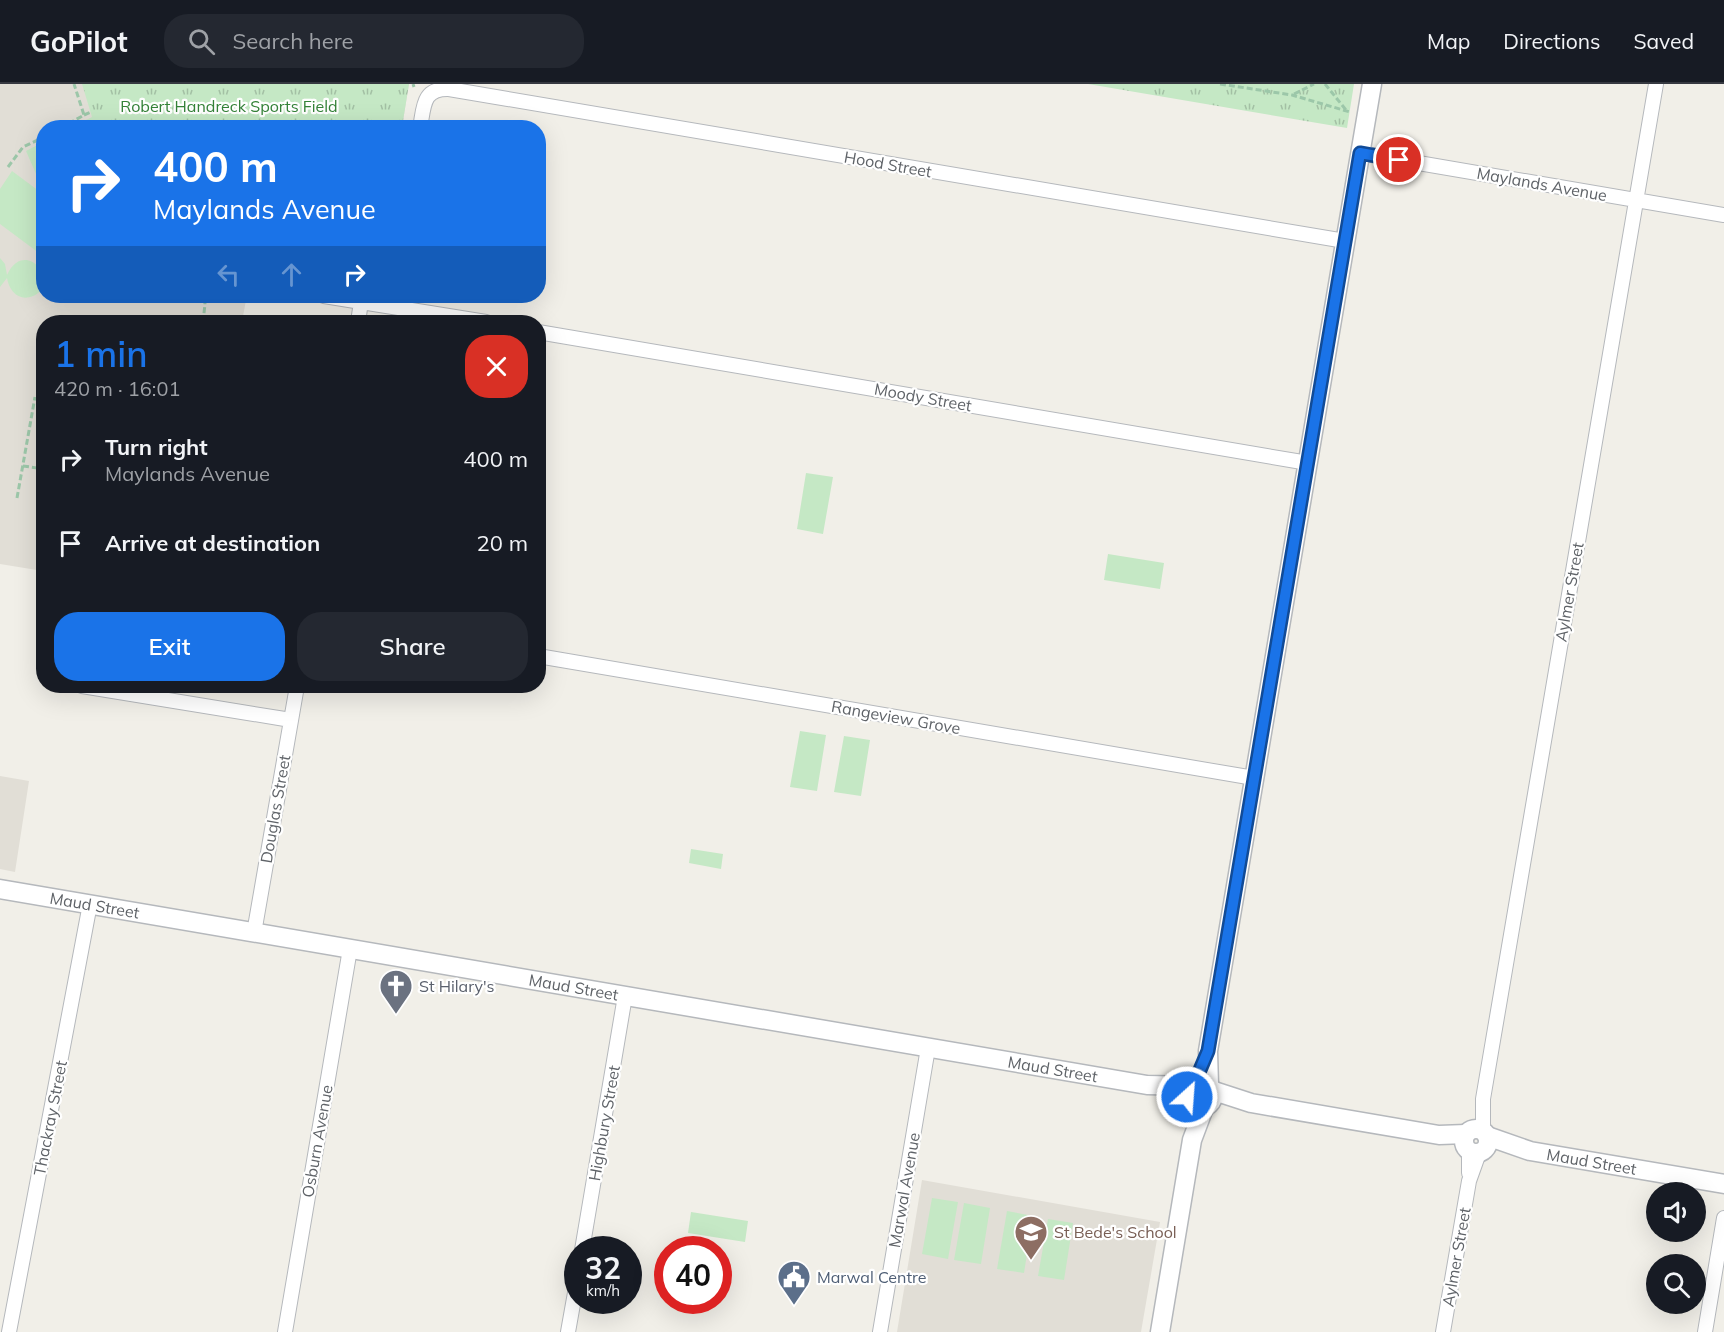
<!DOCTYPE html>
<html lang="en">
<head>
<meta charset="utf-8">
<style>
  :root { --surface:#171b24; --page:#242831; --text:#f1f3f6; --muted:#9ea1a6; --line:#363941; --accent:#1a73e8 }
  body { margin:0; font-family:Mulish,sans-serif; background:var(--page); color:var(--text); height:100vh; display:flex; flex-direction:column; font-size:22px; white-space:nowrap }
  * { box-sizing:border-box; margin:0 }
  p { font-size:20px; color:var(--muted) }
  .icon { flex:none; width:33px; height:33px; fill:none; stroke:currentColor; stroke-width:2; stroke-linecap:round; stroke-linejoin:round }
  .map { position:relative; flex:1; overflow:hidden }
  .sheet { position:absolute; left:36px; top:231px; width:510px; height:378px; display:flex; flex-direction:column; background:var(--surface); border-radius:24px; box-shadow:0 6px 24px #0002 }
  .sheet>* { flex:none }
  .top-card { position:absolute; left:36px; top:36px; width:510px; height:183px; border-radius:24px; box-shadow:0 6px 24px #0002; background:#1a73e8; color:#fff; overflow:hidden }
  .controls { position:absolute; left:1646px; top:1098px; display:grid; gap:12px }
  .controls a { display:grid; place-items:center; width:60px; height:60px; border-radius:50%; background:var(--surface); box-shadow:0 6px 24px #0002; font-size:30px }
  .speed { position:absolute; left:564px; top:1152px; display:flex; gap:12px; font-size:30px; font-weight:700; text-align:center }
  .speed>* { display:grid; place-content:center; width:78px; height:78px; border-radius:50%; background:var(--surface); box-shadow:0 6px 24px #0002; line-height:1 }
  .speed small { font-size:15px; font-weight:400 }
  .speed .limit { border:9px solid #d22; background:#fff; color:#111 }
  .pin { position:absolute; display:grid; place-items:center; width:51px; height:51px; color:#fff; margin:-26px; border:3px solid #fff; border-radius:50%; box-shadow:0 2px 6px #0007 }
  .me { position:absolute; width:66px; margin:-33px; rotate:26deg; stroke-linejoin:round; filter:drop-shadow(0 0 4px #0008) }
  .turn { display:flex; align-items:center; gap:21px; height:126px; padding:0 18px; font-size:27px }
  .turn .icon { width:78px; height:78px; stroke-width:2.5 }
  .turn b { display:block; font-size:42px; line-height:51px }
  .lanes { display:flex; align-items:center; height:57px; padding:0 18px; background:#0003; justify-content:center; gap:30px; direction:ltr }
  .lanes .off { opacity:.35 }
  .round { display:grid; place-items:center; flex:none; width:63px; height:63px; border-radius:24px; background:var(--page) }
  .headline { display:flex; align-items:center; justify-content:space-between; height:102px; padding:0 18px }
  h1 { font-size:36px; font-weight:600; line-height:45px; color:var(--accent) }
  .primary-button { display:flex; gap:12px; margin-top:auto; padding:12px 18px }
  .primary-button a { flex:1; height:69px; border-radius:24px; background:var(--accent); color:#fff; font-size:24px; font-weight:600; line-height:69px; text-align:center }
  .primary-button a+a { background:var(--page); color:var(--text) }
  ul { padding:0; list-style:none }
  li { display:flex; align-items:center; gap:18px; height:84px; padding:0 18px }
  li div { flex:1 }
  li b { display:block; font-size:22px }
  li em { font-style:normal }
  header { display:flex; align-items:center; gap:36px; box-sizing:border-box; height:84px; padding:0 30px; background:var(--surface); border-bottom:2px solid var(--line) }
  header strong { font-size:28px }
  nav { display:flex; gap:33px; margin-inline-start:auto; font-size:21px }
  .search { width:420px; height:54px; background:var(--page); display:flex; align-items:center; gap:15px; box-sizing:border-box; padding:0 21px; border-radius:24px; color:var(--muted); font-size:22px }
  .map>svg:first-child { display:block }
</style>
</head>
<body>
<header>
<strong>GoPilot</strong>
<div class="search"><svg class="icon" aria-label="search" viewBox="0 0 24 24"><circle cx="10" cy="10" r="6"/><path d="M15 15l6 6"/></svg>Search here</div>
<nav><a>Map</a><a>Directions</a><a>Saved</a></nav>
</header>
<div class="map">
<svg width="1724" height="1248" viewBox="0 0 1724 1248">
  <defs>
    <pattern id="park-tufts" width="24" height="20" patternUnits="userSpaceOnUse" patternTransform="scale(1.5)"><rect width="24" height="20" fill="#c5e8c5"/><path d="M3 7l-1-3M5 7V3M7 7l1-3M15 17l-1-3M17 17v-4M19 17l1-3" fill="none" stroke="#a3c0a4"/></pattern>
  </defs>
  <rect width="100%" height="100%" fill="#f1efe8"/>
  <path fill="#e1ded6" d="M 0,0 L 409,0 L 402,43 L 44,44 L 44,212 L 214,212 L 246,216 L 242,238 L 44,238 L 43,487 L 0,480 Z
    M 0,692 L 29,697 L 15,788 L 0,785 Z
    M 922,1096 L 1160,1138 L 1141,1248 L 897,1248 Z"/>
  <path fill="#c5e8c5" d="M 12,87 L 43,110 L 43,172 L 0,140 L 0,105 Z
    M 0,174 L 5,180 L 7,191 C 25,152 63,200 33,212 C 19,218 9,207 7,194 L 0,203 Z
    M 806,389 L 833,393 L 823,450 L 797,445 Z
    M 1108,470 L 1164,479 L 1160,505 L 1104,496 Z
    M 800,647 L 826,651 L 817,707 L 790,703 Z
    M 844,652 L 870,656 L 861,712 L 834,708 Z
    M 691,765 L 723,770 L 721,785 L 689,779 Z
    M 932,1114 L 958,1118 L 948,1175 L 922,1170 Z
    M 964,1119 L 990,1124 L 981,1180 L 954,1176 Z
    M 1007,1127 L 1033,1132 L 1024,1189 L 997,1185 Z
    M 691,1128 L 748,1137 L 745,1158 L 688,1149 Z
    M 1048,1135 L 1073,1139 L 1064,1196 L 1038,1192 Z"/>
  <path fill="url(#park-tufts)" d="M 82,0 L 409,0 L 402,43 L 72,43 L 92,33 Z
    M 1088,0 L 1354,0 L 1347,44 Z
    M 43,58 L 43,106 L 26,67 Z"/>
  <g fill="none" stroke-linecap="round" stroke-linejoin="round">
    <g stroke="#b5b8bc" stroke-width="16">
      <path id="minor" d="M 420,44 C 424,23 422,4 449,5 L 1345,157
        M 1360,69 L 1724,131
        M 324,212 L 486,238
        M 358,238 L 361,218
        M 538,248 L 1308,379
        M 538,572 L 1254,694
        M 82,602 L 291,636
        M 254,849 L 297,602
        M 1483,1048 L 1483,1015 L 1656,0
        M 1469,1067 L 1469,1089
        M 582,1166 L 625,912
        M 9,1248 L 90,820
        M 285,1248 L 350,865
        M 568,1248 L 578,1192
        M 880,1248 L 928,964
        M 1443,1248 L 1469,1097 L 1479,1069
        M 1705,1248 L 1724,1134"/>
    </g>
    <g stroke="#b5b8bc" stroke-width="21">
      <g id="tertiary">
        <path id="s1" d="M 0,805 L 1147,1001 L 1191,1002"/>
        <circle cx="1200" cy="1011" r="13"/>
        <path d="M 1209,1002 L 1208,967 L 1372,0"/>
        <path d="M 1211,1006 L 1251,1019 L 1439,1051 L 1466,1050"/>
        <circle cx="1476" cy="1057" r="12"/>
        <path id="s2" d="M 1487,1052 L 1530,1067 L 1724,1100"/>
        <path d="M 1160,1248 L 1192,1056 L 1204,1024"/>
      </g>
    </g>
    <path stroke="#9cc7a9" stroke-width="3" stroke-dasharray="6 3" stroke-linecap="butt" d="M 413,0 L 414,3
      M 1220,0 L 1292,11 L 1350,28
      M 1325,0 L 1346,26
      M 1294,10 L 1314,0
      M 84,31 L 91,28
      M 61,44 L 84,31 L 74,0
      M 8,83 L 23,63 L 44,53
      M 203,238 L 205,220 L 204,212
      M 23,382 L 44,385
      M 17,414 L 35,313"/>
    <use href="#minor" stroke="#fff" stroke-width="14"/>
    <use href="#tertiary" stroke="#fff" stroke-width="18"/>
  </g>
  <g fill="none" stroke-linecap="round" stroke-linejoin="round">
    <g stroke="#114b97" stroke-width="15">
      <path id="route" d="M 1187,1013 L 1188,1005 L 1194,1000 L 1208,967 L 1360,69 L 1399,76"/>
    </g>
    <use href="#route" stroke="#1a73e8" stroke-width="10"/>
  </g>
  <defs>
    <g id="church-pin" transform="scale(1.725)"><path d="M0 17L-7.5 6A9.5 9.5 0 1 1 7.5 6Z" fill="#6b7280" stroke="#fff"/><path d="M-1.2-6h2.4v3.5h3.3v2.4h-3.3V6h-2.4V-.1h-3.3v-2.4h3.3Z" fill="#fff"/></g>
    <g id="school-pin" transform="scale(1.725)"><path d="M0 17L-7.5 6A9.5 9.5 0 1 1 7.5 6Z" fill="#8d6e63" stroke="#fff"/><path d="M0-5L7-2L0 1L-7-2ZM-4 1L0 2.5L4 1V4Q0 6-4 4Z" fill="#fff"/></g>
    <g id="civic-pin" transform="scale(1.725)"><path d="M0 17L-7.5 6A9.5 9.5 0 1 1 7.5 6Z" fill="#5c6f8a" stroke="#fff"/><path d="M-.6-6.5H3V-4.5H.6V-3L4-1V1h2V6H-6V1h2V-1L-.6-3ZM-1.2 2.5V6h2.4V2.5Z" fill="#fff"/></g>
  </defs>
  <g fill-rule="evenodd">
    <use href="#church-pin" x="396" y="902"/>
    <use href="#school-pin" x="1031" y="1148"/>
    <use href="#civic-pin" x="794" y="1193"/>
  </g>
  <g text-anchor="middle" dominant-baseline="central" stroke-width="4.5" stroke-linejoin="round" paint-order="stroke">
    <g font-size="16" fill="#348238" stroke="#fff">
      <text x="229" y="22">Robert Handreck Sports Field</text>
    </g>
    <g font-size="16" fill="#5f6368" stroke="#fff">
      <text transform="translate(888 80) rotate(10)">Hood Street</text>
      <text transform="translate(1542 100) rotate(10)">Maylands Avenue</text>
      <text transform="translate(923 313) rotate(10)">Moody Street</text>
      <text transform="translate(1569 508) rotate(-80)">Aylmer Street</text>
      <text transform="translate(896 633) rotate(10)">Rangeview Grove</text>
      <text transform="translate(275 725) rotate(-80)">Douglas Street</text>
      <text stroke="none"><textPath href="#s1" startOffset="96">Maud Street</textPath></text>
      <text stroke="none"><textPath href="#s1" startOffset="582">Maud Street</textPath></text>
      <text stroke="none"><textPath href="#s1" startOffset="1068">Maud Street</textPath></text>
      <text transform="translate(50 1034) rotate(-79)">Thackray Street</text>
      <text transform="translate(604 1039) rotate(-80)">Highbury Street</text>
      <text transform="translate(317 1057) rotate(-80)">Osburn Avenue</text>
      <text stroke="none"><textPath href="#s2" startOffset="108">Maud Street</textPath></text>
      <text transform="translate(904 1106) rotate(-80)">Marwal Avenue</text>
      <text transform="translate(1456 1173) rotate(-80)">Aylmer Street</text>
    </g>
    <g font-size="16" fill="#5b616d" stroke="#fff" text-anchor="start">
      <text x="419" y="902">St Hilary's</text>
    </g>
    <g font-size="16" fill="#785e54" stroke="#fff" text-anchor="start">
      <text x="1054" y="1148">St Bede's School</text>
    </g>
    <g font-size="16" fill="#4e5e75" stroke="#fff" text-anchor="start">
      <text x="817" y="1193">Marwal Centre</text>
    </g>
  </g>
</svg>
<div class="controls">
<a><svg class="icon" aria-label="sound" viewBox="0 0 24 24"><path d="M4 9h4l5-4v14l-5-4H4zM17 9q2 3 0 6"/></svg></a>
<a><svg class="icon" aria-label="search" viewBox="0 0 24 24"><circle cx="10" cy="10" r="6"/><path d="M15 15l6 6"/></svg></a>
</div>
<div class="speed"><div>32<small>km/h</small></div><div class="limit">40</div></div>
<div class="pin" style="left:1399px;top:76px;background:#d93025"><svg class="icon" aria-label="arrive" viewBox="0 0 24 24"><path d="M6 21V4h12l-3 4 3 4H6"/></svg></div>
<svg class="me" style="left:1187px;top:1013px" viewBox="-20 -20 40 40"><circle r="17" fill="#1a73e8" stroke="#fff" stroke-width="3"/><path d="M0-11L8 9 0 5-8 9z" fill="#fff"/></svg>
<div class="top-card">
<div class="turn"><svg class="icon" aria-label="right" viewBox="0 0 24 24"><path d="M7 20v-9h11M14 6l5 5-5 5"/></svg><div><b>400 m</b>Maylands Avenue</div></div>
<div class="lanes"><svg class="icon off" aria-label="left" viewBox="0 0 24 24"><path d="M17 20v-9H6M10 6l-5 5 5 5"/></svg><svg class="icon off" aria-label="ahead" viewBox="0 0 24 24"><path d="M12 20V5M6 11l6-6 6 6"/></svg><svg class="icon" aria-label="right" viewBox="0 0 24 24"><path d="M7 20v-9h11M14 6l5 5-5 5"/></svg></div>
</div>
<section class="sheet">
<div class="headline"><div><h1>1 min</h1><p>420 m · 16:01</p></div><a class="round" style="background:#d93025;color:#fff"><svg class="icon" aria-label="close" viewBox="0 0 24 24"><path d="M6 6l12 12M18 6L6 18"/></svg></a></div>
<ul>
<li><svg class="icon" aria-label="right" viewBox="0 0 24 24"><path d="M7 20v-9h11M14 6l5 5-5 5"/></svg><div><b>Turn right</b><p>Maylands Avenue</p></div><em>400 m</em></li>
<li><svg class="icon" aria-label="arrive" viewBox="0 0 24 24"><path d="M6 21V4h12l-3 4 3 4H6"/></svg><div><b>Arrive at destination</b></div><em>20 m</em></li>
</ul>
<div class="primary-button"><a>Exit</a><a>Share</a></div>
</section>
</div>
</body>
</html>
